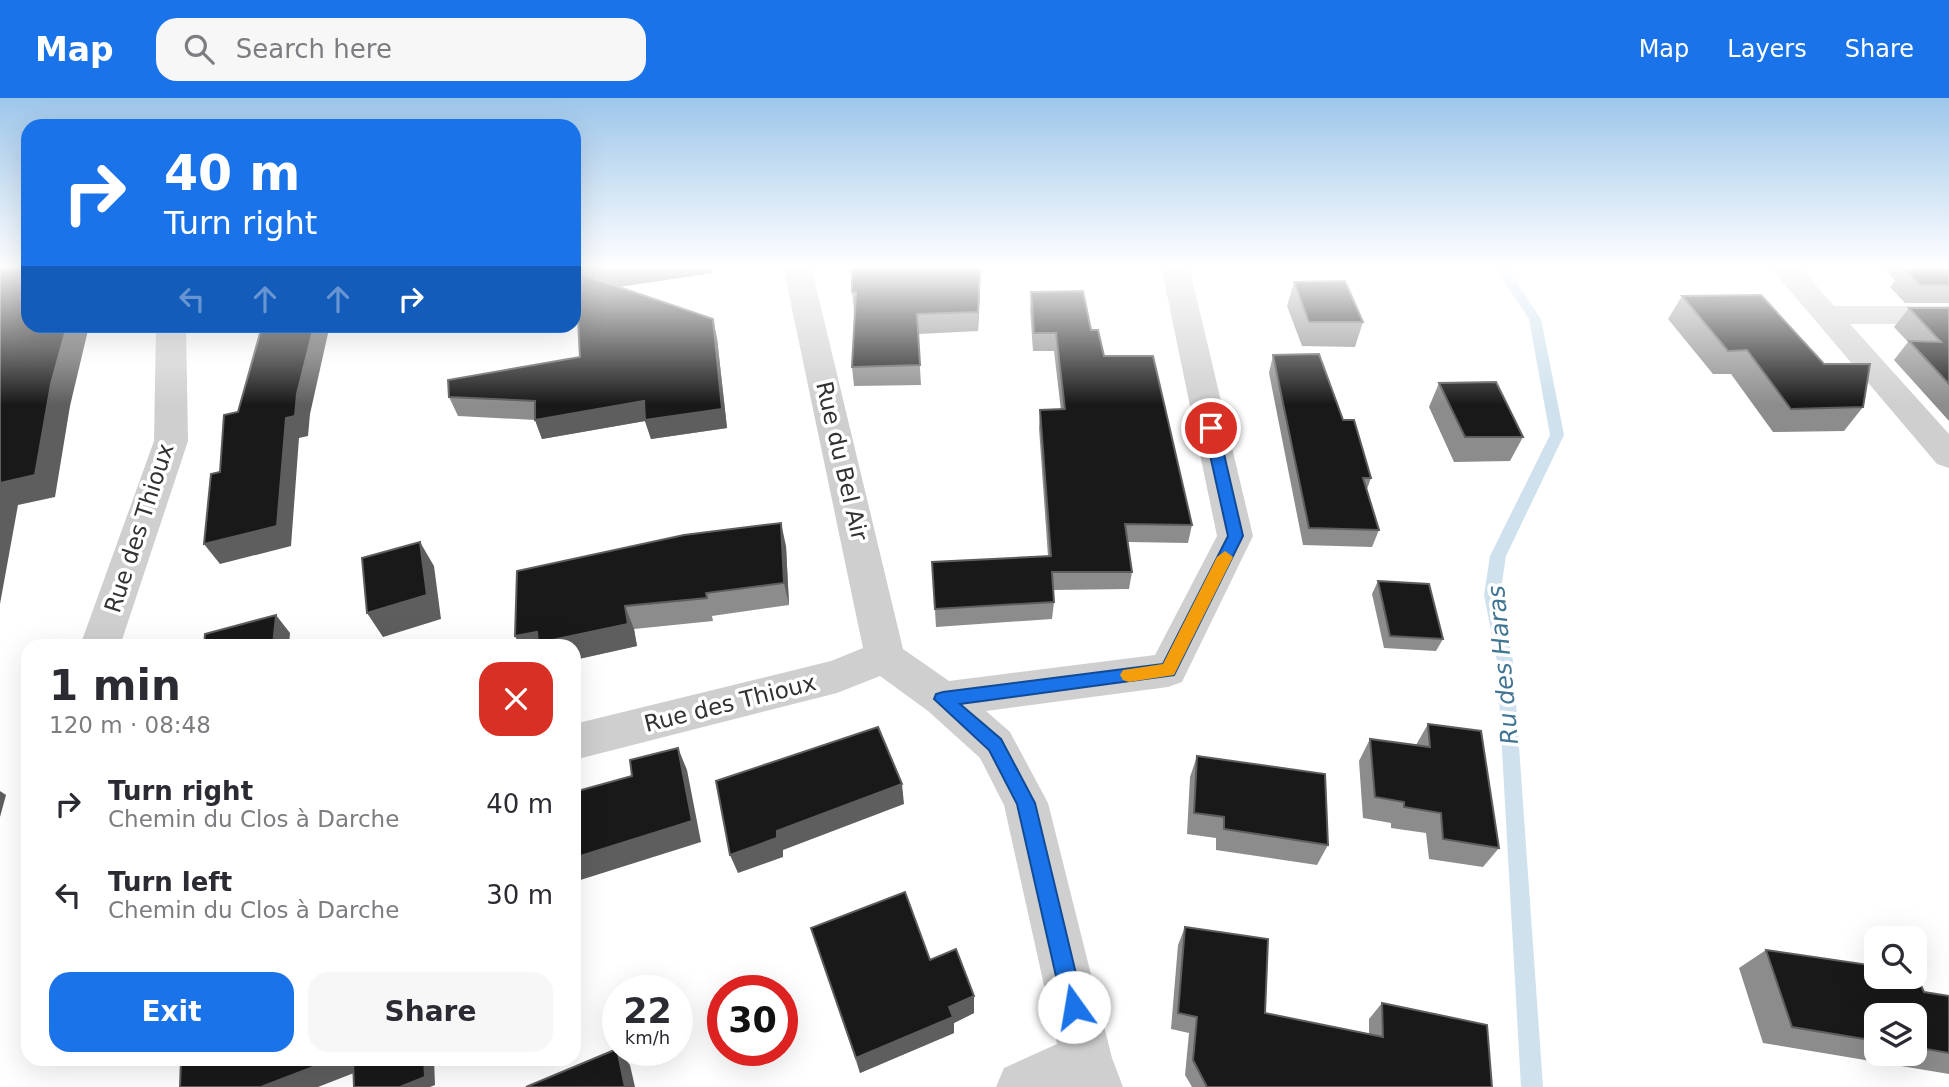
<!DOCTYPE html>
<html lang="en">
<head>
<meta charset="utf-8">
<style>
  :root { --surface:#fff; --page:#f7f7f7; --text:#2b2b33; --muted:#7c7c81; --accent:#1a73e8 }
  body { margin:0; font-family:"DejaVu Sans",sans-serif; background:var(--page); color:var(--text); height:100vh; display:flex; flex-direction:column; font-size:26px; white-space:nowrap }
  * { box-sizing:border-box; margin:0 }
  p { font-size:23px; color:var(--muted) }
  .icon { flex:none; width:38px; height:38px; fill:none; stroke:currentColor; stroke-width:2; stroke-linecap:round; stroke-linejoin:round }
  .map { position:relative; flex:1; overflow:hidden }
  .drawer { position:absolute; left:21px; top:541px; width:560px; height:427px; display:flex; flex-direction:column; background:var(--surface); border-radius:21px; box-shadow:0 7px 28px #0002 }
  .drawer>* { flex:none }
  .top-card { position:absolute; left:21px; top:21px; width:560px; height:214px; border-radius:21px; box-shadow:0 7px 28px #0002; background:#1a73e8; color:#fff; overflow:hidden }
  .tools { position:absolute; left:1864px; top:828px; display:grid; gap:14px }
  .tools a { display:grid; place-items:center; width:63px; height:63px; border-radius:14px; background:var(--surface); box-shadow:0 7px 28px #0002; font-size:35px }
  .speed { position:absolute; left:602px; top:877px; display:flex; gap:14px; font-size:35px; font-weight:700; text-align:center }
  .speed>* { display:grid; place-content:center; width:91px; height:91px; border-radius:50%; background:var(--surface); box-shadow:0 7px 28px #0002; line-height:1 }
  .speed small { font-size:18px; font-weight:400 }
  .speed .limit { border:10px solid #d22; background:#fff; color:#111 }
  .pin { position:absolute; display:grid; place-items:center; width:60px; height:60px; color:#fff; margin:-30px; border:4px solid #fff; border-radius:50%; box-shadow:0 2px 7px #0007 }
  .me { position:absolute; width:77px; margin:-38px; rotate:347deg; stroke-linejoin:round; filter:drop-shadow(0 0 5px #0008) }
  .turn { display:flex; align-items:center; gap:24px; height:147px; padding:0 28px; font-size:32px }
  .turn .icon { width:91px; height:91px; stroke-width:2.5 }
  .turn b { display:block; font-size:49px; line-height:60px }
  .lanes { display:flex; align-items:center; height:66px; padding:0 28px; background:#0003; justify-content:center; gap:35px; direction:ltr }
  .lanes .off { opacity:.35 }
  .round { display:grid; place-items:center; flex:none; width:74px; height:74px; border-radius:21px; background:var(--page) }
  .summary { display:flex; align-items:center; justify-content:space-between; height:119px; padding:0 28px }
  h1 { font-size:42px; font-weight:700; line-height:52px }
  .action { display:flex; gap:14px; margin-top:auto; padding:14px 28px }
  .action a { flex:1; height:80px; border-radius:21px; background:var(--accent); color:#fff; font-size:28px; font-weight:700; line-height:80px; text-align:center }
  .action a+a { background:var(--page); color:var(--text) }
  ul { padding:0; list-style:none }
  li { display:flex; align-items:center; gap:21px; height:91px; padding:0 28px }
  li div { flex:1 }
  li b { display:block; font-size:26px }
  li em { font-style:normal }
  header { display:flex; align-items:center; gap:42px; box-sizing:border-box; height:98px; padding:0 35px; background:var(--accent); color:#fff }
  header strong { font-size:33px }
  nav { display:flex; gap:38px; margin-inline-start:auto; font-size:24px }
  .search { width:490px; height:63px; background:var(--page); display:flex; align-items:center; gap:18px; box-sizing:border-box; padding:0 24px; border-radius:21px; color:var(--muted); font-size:26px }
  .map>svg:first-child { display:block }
</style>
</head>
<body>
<header>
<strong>Map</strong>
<div class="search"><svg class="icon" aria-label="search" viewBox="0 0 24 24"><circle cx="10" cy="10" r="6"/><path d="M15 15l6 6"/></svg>Search here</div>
<nav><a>Map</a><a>Layers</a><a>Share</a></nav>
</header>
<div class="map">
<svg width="1949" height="989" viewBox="0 0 1949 989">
  <rect width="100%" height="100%" fill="#fff"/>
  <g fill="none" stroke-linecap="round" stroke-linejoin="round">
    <path fill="#cee1ed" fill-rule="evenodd" d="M 1498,168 L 1510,168 L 1511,176 L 1541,221 L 1564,337 L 1506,458 L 1500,497 L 1513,563 L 1543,989 L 1521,989 L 1497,563 L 1484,497 L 1490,458 L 1550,337 L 1529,221 L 1499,176 Z"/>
    <path fill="#cfcfcf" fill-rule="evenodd" d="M 783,168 L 811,168 L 903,551 L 949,583 L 1155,557 L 1217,438 L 1161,168 L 1189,168 L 1253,438 L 1182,584 L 1168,589 L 986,613 L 1010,634 L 1048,705 L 1112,960 L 1123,989 L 996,989 L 1004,970 L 1057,946 L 1004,707 L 980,660 L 928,613 L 880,578 L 837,595 L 574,662 L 574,626 L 831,563 L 863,550 Z
      M 1769,168 L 1799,168 L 1834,208 L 1949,208 L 1949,226 L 1850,226 L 1949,336 L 1949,370 L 1937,366 Z
      M 156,228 L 186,228 L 188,343 L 120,548 L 80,548 L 154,343 Z"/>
  </g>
  <path fill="#8c8c8c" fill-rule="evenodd" d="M 575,168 L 712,175 L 618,189 L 717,240 L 727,330 L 651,341 L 645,323 L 542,341 L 535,322 L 458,318 L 449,299 L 580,259 Z
    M 852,168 L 981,168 L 978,233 L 918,236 L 921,287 L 854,288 L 852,269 L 855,214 L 854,214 L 852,194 Z
    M 1883,168 L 1949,168 L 1949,205 L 1905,205 L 1890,189 L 1895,183 Z
    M 1294,184 L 1363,224 L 1355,249 L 1302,248 L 1287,208 Z
    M 1031,194 L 1091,232 L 1192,427 L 1188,445 L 1128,444 L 1132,474 L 1129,491 L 1053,492 L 1054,504 L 1052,521 L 936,529 L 932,464 L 1048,458 L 1039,330 L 1040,312 L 1061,312 L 1054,253 L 1033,253 L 1030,212 Z
    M 1682,198 L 1863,309 L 1844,333 L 1773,334 L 1731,276 L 1713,276 L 1668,221 Z
    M 1909,210 L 1949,210 L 1949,323 L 1894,262 L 1908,244 L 1894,229 Z
    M 1273,257 L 1343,322 L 1371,380 L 1367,391 L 1379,432 L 1372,449 L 1303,447 L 1269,275 Z
    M 1439,285 L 1523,339 L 1510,363 L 1454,364 L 1429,309 Z
    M 786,448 L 789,507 L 712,518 L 713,523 L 634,531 L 637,548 L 574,562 L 574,548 L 520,548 Z
    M 1378,483 L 1443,541 L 1436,553 L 1384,550 L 1372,496 Z
    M 1428,626 L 1499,750 L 1483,769 L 1429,761 L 1426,735 L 1391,730 L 1391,725 L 1363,720 L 1359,663 L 1370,641 L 1416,647 Z
    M 1197,658 L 1328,747 L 1317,767 L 1216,752 L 1216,740 L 1187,736 L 1190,679 Z
    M 1185,829 L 1265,915 L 1369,936 L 1369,921 L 1382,905 L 1492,989 L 1192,989 L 1185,977 L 1189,935 L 1171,931 L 1178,847 Z
    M 811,830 L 930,862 L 974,915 L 954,925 L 954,935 L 860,975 Z
    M 1766,852 L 1924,894 L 1949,898 L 1949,977 L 1949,976 L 1763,945 L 1739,870 ZM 1876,917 L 1914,917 L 1914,956 L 1876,956 Z"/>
  <path fill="#5e5e5e" d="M 627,168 L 711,168 L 712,175 L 584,194 L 578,175 Z
    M 980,168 L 981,168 L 978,233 L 978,214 Z
    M 713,221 L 717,240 L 727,330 L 651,341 L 645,323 L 542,341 L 535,322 L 644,303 Z
    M 67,228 L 89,228 L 70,308 L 55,399 L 18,407 L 0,506 L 0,385 L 51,286 Z
    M 314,228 L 327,228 L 329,231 L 310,316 L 308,338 L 299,340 L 291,448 L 220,466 L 204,446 L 286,320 L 297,296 Z
    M 781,425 L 786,448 L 789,507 L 784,485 Z
    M 420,444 L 434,468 L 441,521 L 383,539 L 367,515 Z
    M 625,508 L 634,531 L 637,548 L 574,562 L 574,548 L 520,548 L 515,538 Z
    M 276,517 L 290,535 L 289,548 L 273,548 Z
    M 678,650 L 687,672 L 701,744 L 574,784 L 574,760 Z
    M 902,686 L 904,706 L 783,752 L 783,759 L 738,775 L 730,757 L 777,733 Z
    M 0,693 L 6,697 L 0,719 Z
    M 974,898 L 974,915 L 954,925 L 954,935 L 860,975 L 856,960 L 949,909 Z
    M 618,952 L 630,967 L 635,989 L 625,989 Z
    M 334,961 L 359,961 L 359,973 L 318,989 L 261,989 Z
    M 424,961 L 434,961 L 435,987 L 430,989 L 400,989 Z"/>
  <path fill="#191919" stroke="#5e5e5e" stroke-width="2" d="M 0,168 L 28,168 L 28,228 L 67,228 L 51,286 L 35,377 L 0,385 Z
    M 575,168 L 627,168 L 578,175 L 713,221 L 722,311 L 645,322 L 644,303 L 535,322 L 535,303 L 449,299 L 448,282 L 580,259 Z
    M 852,168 L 980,168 L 978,214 L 917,216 L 920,267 L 852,269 L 856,194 L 852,194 Z
    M 1912,168 L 1949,168 L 1949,187 L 1920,187 L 1904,171 L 1915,171 Z
    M 1345,183 L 1363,224 L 1309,224 L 1294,184 Z
    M 1083,193 L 1091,232 L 1098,232 L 1104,258 L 1153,258 L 1192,427 L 1125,426 L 1132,474 L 1052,474 L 1054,504 L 935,511 L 932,464 L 1051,458 L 1040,312 L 1065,311 L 1056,235 L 1034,235 L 1031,194 Z
    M 1761,197 L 1824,266 L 1870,266 L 1863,309 L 1791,311 L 1747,252 L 1728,253 L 1682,198 Z
    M 1909,210 L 1949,210 L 1949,286 L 1909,243 L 1941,244 Z
    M 262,228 L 314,228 L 297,296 L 295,318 L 286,320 L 277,428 L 204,446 L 211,376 L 220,374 L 224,317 L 238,314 Z
    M 1319,256 L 1343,322 L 1354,322 L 1371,380 L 1363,380 L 1379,432 L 1309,430 L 1273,257 Z
    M 1496,284 L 1523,339 L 1465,339 L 1439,285 Z
    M 781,425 L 784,485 L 706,495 L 707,500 L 625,508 L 628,526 L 538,545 L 537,534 L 515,538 L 517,473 L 684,437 Z
    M 420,444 L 427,497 L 367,515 L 362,460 Z
    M 1378,483 L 1429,486 L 1443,541 L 1390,538 Z
    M 276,517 L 273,548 L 204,548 L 205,536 Z
    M 1428,626 L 1481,633 L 1499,750 L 1443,741 L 1441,715 L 1404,709 L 1404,704 L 1375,699 L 1370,641 L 1430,649 Z
    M 878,629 L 902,686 L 777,733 L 777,740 L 730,757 L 716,683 Z
    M 678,650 L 692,723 L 574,760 L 574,694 L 632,678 L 630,662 Z
    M 1197,658 L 1325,676 L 1328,747 L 1224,731 L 1224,719 L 1194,715 Z
    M 905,794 L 930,862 L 956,851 L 974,898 L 949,909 L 953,919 L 856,960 L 811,830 Z
    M 1185,829 L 1268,841 L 1265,915 L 1383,939 L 1382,905 L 1487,927 L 1492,989 L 1207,989 L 1193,962 L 1197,919 L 1178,915 Z
    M 1766,852 L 1876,868 L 1876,878 L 1914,878 L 1914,874 L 1915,874 L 1924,894 L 1949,898 L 1949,955 L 1914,949 L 1914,917 L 1876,917 L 1876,943 L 1792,929 Z
    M 617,951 L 625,989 L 526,989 Z
    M 181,961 L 334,961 L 261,989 L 180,989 Z
    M 353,961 L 424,961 L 425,979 L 400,989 L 354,989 Z"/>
  <linearGradient id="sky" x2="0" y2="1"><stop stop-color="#9dc6ea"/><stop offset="0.55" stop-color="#fff"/><stop offset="1" stop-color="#fff" stop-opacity="0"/></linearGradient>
  <rect width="1949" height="307" fill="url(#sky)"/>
  <path fill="#1a73e8" stroke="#114b97" stroke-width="2" d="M 1211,325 L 1218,330 L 1243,438 L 1174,577 L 960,606 L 1001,641 L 1035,705 L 1084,909 L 1081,916 L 1074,919 L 1066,916 L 1063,909 L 1017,706 L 989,652 L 934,601 L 936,596 L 943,594 L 1163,566 L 1228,438 L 1204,330 Z"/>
  <path fill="#f59e0b" d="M 1225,453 L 1233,459 L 1174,577 L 1129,584 L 1123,582 L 1120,577 L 1123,572 L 1163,566 L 1217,459 Z"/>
  <g text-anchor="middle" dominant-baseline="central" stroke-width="7" stroke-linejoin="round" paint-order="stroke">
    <g font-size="23" fill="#323232" stroke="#fff">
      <text transform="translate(842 363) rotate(77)">Rue du Bel Air</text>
      <text transform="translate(139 430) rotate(-72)">Rue des Thioux</text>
      <text transform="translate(730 605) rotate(-14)">Rue des Thioux</text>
    </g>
    <g font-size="24" font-style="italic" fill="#407493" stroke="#fff">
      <text transform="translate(1503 567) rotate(-95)">Ru des Haras</text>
    </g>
  </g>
</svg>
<div class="tools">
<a><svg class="icon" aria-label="search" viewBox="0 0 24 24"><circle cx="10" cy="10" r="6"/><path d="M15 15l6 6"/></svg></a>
<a><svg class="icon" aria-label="layers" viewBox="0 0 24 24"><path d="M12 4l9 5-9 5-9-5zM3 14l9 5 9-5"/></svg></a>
</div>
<div class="speed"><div>22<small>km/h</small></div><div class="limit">30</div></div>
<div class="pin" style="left:1211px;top:330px;background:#d93025"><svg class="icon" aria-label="arrive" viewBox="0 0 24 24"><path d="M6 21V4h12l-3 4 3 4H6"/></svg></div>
<svg class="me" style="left:1074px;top:909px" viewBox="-20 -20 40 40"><circle r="19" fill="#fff"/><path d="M0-13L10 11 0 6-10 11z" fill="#1a73e8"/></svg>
<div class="top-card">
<div class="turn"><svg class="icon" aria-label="right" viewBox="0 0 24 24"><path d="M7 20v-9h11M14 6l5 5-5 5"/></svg><div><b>40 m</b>Turn right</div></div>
<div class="lanes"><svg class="icon off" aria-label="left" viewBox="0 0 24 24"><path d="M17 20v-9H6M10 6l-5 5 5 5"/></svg><svg class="icon off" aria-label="ahead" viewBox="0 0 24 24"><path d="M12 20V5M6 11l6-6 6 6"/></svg><svg class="icon off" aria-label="ahead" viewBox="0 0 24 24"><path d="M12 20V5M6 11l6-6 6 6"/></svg><svg class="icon" aria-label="right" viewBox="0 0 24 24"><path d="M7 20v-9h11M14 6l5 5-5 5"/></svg></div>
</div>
<section class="drawer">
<div class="summary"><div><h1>1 min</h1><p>120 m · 08:48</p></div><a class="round" style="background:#d93025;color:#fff"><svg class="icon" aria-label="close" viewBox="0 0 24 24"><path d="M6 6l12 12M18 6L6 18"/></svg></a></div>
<ul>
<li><svg class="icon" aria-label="right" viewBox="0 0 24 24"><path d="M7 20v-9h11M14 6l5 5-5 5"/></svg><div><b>Turn right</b><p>Chemin du Clos à Darche</p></div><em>40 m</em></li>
<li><svg class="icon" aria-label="left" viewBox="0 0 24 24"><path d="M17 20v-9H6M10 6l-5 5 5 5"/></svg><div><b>Turn left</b><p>Chemin du Clos à Darche</p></div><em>30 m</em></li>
</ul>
<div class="action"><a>Exit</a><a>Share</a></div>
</section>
</div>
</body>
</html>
